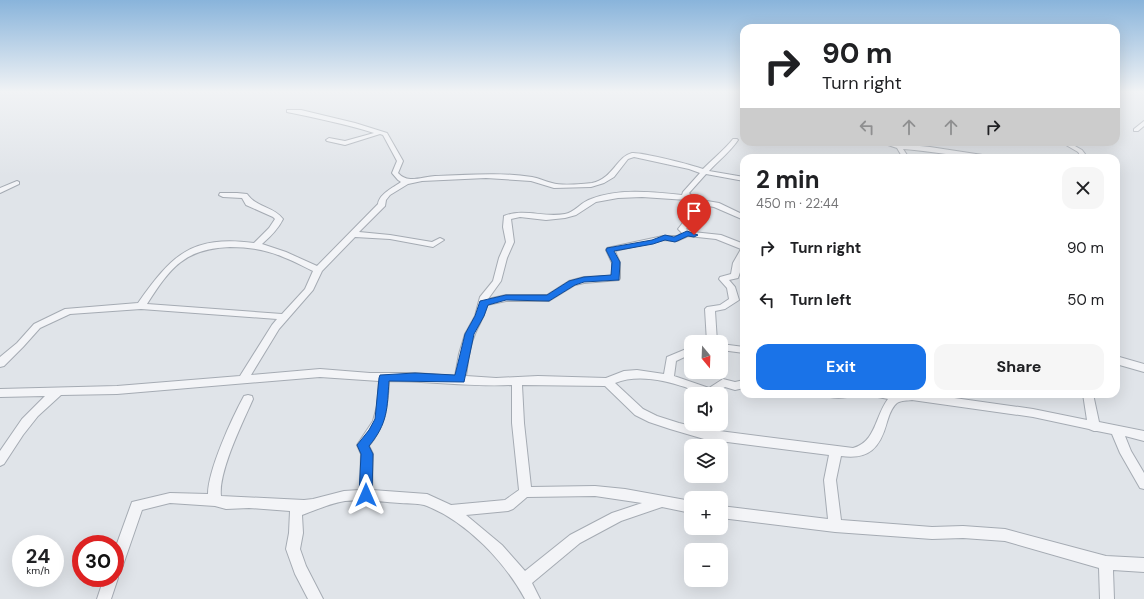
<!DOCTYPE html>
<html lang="en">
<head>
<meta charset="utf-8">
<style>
  :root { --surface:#fff; --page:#f6f6f6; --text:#202124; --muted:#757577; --accent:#1a73e8 }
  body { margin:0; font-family:"DM Sans",sans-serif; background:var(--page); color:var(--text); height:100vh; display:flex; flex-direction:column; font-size:15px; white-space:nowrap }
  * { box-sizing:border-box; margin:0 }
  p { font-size:13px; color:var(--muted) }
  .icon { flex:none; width:22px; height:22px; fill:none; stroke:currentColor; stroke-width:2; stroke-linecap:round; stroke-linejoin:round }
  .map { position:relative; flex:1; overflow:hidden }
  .panel { position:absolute; left:740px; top:154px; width:380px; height:244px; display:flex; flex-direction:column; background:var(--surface); border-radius:12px; box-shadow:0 4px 16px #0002 }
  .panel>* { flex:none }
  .banner { position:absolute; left:740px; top:24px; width:380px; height:122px; border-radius:12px; box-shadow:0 4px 16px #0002; background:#fff; color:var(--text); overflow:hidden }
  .needle { width:26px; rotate:161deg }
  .fabs { position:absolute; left:684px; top:335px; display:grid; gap:8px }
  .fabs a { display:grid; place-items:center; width:44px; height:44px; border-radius:8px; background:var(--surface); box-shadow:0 4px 16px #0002; font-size:20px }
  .speed { position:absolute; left:12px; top:535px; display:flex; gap:8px; font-size:20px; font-weight:700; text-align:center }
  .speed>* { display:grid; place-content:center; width:52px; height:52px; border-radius:50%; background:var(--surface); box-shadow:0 4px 16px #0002; line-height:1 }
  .speed small { font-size:10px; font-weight:400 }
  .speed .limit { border:6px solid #d22; background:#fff; color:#111 }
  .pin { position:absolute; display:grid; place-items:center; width:34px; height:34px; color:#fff; margin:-41px -17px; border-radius:50% 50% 50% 0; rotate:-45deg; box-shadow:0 0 4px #0007 }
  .pin .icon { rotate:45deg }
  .me { position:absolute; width:44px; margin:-22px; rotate:0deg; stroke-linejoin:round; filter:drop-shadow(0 0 3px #0008) }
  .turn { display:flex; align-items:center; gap:14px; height:84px; padding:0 16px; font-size:18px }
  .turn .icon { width:52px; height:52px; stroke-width:2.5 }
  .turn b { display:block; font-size:28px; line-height:34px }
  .lanes { display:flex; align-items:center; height:38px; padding:0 16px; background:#0003; justify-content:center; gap:20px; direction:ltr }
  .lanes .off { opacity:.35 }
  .round { display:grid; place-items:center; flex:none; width:42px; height:42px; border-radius:12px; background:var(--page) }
  .head { display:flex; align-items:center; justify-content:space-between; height:68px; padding:0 16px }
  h1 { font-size:24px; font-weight:700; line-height:30px }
  .cta { display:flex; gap:8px; margin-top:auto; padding:8px 16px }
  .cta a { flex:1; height:46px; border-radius:12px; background:var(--accent); color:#fff; font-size:16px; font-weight:700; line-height:46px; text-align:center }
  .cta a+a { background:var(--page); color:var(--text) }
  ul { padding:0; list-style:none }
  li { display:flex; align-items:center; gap:12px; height:52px; padding:0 16px }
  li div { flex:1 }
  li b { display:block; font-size:15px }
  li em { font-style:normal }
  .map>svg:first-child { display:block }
</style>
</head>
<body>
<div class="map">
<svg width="1144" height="599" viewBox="0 0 1144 599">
  <rect width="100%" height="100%" fill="#e0e4e9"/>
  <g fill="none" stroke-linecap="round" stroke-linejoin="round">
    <g stroke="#a5abb3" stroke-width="2">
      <path id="street" d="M 287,110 L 301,110 L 355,123 L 387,133 L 403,161 L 398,173 C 408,184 421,177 435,176 C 467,175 500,172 532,177 C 539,178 546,182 552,183 C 561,186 583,184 592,183 C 614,178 616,157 632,153 C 641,152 693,165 703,169 C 712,160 726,148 733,139 L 737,139 L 738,140 C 731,151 718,161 709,171 L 744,177 L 744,181 L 706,174 L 689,193 L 695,199 L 719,203 L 744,215 L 744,220 L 714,207 L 696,204 L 696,216 L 686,229 L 693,232 L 721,235 L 744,244 C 744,255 742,268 738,278 L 729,280 L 735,287 L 739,300 L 725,309 L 715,311 L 717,342 L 707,342 L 705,309 L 707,307 L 720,305 L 729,299 L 727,288 L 719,279 L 720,277 L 731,274 L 733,263 L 741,249 L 716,239 L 688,236 L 677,241 L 663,240 L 615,251 L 620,263 L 620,278 L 619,280 L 584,283 L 575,285 L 549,301 L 506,301 L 487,305 C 485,316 479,324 475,334 C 469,347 468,362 466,376 L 496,378 L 538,376 L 606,378 L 624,371 L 637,370 L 664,374 L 667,357 L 691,347 L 691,354 L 676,361 L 674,376 L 709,388 L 723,379 L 735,382 L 744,380 L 744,388 L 735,390 L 725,387 C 722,389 718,393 714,394 C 704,396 694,391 685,387 C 663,380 637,374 615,383 L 643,409 L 657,416 L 679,423 L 704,429 L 853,448 C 876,442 875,416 888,399 L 878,397 L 877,394 L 926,394 L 1033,409 L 1087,420 L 1083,394 L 1093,394 L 1099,422 L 1144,431 L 1144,441 L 1125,436 L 1131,451 L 1144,473 L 1144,489 L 1140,488 L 1120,453 L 1112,434 L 1097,431 L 1094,431 L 1089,429 L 1033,417 L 912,400 C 907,401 902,400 897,403 C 891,408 889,416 887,422 C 880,448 869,460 841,456 L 836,480 L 841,520 L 932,527 L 963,526 L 1005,529 L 1106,556 L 1144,558 L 1144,572 L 1113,570 L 1114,599 L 1100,599 L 1099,568 L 1005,541 L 963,538 L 932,539 L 835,532 L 721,518 L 721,506 L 828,519 L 824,480 L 829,455 L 704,439 L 670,429 L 649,422 L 635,415 L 605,386 L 522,385 L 524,423 L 531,487 L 595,486 L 625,489 L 691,501 L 691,513 L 662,507 L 621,521 L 580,543 L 532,583 L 540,599 L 525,599 C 505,562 467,522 427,506 C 420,503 409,504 400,503 C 382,502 364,499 345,501 C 331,503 316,510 302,515 L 303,533 L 300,549 L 306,566 L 323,599 L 308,599 L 295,574 L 286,549 L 289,533 L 290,511 L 249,508 L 226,509 L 215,506 L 170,503 L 142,510 L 122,568 L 120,573 L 116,574 L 118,578 L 111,599 L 97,599 L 104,578 L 115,578 L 115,549 L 132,502 L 170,493 L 208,494 C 208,470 232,418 244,396 L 248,395 L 252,396 L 253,399 C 243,422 218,472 221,496 L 304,500 L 313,499 L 344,491 L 360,490 L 361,454 L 357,445 L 373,421 L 377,406 L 379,381 L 320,377 L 117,394 L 61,395 L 38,416 L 23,435 L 4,464 L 0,466 L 0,451 L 22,419 L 45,396 L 0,397 L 0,389 L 117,386 L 240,376 L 272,325 L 277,319 L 141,309 L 70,314 L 40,328 L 23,347 L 4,366 L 0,367 L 0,357 L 17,343 L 34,324 L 65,309 L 138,303 C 172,255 191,235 254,243 L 269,228 L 275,219 L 273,217 L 246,205 L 242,198 L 223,197 L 219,195 L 220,193 L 237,193 L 247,194 C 257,208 273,206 283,219 C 278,229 270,237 262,244 L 286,252 L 317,266 L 378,204 C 379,194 394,187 401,182 L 398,180 L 392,173 L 397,161 L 383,135 L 380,134 L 345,145 L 327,141 L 326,140 L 329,138 L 345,141 L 374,133 C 346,124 316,118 287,112 ZM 634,157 L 689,169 L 700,173 L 683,192 L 682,195 C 653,192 619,188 591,199 C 581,202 575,212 565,214 C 544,218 524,208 504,216 L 503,227 L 506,242 L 499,258 L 493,281 L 480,297 L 475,316 L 465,334 L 459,354 L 455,376 L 415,373 L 370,373 L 320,369 L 251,375 L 279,329 L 313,290 L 322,271 L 355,237 L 390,239 L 433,247 L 444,240 L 440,238 L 432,242 L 390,235 L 359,232 L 385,206 L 386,200 L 390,195 L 408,184 L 422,181 L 486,178 L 531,181 L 554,188 L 591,187 L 604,183 L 614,177 L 628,159 ZM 642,197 L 687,200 L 689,202 L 688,216 L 678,229 L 682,233 L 677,236 L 663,236 L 607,248 L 606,250 L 612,263 L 612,276 L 584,277 L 569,281 L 547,295 L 506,295 L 488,299 L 501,281 L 507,258 L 514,242 L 511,219 L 520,217 L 546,220 L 565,218 L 576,215 L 596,202 L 618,198 ZM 230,247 C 265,247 283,256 313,271 L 305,289 L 282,314 L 147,304 C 171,267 184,249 230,247 ZM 389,381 C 430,381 471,387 512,385 L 512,423 L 519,490 L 505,500 L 451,505 L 427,494 L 372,490 L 373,454 L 369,446 C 385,426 388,406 389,381 ZM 595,496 L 642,503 L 612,513 L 570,535 L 525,571 L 502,545 L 466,515 L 508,511 L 513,509 L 527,497 Z
        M 1144,121 L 1144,126 L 1138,131 L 1134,131 L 1134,129 Z
        M 879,142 L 930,147 L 989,156 L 992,158 C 963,158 933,151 903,149 L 909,158 L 903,158 L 897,148 Z
        M 1068,142 L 1082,150 L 1088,158 L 1082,158 L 1078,152 L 1066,145 L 1065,144 Z
        M 17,181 L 19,182 L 19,184 L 0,193 L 0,188 Z
        M 721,344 L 744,347 L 744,353 L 721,350 Z
        M 1116,356 L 1144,364 L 1144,372 L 1116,364 Z
        M 829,394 L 848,394 L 847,397 C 841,398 836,398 830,397 Z"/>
    </g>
    <use href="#street" fill="#f3f4f7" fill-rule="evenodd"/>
  </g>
  <linearGradient id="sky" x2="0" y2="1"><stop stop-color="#89b4db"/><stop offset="0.52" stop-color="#f1f3f5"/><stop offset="1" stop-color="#f1f3f5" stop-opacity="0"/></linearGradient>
  <rect width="1144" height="176" fill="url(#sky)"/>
  <path fill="#1a73e8" stroke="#114b97" d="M 687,231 L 698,235 L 694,237 L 688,236 L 675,242 L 665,240 L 653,244 L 614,251 L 620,262 L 619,280 L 584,282 L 575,285 L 549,301 L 506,300 L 488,305 L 484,316 L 474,334 L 464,382 L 389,381 C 387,409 388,423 369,446 L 373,454 L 372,495 L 370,499 L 366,500 L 361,499 L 359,495 L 361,454 L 357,445 L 369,430 L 375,419 L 379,378 L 380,375 L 415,373 L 455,375 L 465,334 L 475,316 L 480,301 L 506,295 L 547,295 L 569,281 L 584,277 L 611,275 L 612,262 L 606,250 L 607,248 L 652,240 L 665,235 L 674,237 Z"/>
</svg>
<div class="fabs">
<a><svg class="needle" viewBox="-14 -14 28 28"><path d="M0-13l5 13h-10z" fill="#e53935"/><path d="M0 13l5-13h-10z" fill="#757577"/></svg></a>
<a><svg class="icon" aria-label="sound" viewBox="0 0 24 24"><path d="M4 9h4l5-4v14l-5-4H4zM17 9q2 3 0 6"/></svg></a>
<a><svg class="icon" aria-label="layers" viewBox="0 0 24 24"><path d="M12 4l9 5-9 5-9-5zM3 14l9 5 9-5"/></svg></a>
<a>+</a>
<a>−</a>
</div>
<div class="speed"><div>24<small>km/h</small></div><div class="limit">30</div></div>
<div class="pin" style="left:694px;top:235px;background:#d93025"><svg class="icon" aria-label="arrive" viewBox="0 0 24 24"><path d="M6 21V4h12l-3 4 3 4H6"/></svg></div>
<svg class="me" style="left:366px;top:495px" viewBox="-20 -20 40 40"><path d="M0-17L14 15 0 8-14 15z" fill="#1a73e8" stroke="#fff" stroke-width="4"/></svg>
<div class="banner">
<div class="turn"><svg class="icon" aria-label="right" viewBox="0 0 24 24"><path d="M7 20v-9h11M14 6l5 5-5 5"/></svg><div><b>90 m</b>Turn right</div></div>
<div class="lanes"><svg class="icon off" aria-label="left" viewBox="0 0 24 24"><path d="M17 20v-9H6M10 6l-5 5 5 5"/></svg><svg class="icon off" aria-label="ahead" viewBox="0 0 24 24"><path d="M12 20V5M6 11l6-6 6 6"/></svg><svg class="icon off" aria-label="ahead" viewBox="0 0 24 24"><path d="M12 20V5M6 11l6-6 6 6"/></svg><svg class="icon" aria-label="right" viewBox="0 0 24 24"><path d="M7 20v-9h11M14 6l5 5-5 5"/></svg></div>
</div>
<section class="panel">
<div class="head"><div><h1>2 min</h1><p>450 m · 22:44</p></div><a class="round"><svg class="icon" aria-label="close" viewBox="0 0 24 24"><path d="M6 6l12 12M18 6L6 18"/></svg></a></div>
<ul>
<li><svg class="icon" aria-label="right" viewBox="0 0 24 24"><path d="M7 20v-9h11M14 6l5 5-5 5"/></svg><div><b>Turn right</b></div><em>90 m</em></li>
<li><svg class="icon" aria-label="left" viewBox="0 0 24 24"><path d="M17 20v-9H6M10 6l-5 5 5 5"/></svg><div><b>Turn left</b></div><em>50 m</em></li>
</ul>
<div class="cta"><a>Exit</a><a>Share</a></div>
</section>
</div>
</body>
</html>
